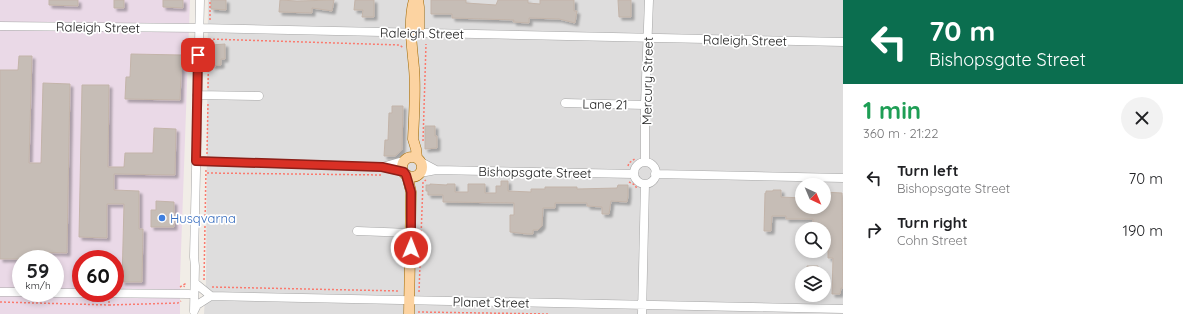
<!DOCTYPE html>
<html lang="en">
<head>
<meta charset="utf-8">
<style>
  :root { --surface:#fff; --page:#f2f2f2; --text:#202124; --muted:#757577 }
  body { margin:0; font-family:Quicksand,sans-serif; background:var(--page); color:var(--text); height:100vh; display:flex; flex-direction:column; font-size:15px; white-space:nowrap }
  * { box-sizing:border-box; margin:0 }
  p { font-size:13px; color:var(--muted) }
  .icon { flex:none; width:22px; height:22px; fill:none; stroke:currentColor; stroke-width:2; stroke-linecap:round; stroke-linejoin:round }
  .map { position:relative; flex:1; overflow:hidden }
  .sheet { display:flex; flex-direction:column; background:var(--surface); width:340px }
  .sheet>* { flex:none }
  .banner { background:#0b6e4f; color:#fff; overflow:hidden }
  .needle { width:26px; rotate:136deg }
  .controls { position:absolute; left:795px; top:178px; display:grid; gap:8px }
  .controls a { display:grid; place-items:center; width:36px; height:36px; border-radius:50%; background:var(--surface); box-shadow:0 2px 6px #0003; font-size:20px }
  .speed { position:absolute; left:12px; top:250px; display:flex; gap:8px; font-size:20px; font-weight:700; text-align:center }
  .speed>* { display:grid; place-content:center; width:52px; height:52px; border-radius:50%; background:var(--surface); box-shadow:0 2px 6px #0003; line-height:1 }
  .speed small { font-size:10px; font-weight:400 }
  .speed .limit { border:6px solid #d22; background:#fff; color:#111 }
  .pin { position:absolute; display:grid; place-items:center; width:34px; height:34px; color:#fff; margin:-17px; border-radius:8px; box-shadow:0 2px 6px #0006 }
  .me { position:absolute; width:44px; margin:-22px; rotate:1deg; stroke-linejoin:round; filter:drop-shadow(0 0 3px #0008) }
  .turn { display:flex; align-items:center; gap:14px; height:84px; padding:0 20px; font-size:18px }
  .turn .icon { width:52px; height:52px; stroke-width:2.5 }
  .turn b { display:block; font-size:28px; line-height:34px }
  .round { display:grid; place-items:center; flex:none; width:42px; height:42px; border-radius:21px; background:var(--page) }
  .summary { display:flex; align-items:center; justify-content:space-between; height:68px; padding:0 20px }
  h1 { font-size:24px; font-weight:700; line-height:30px; color:#1e9e55 }
  ul { padding:0; list-style:none }
  li { display:flex; align-items:center; gap:12px; height:52px; padding:0 20px }
  li div { flex:1 }
  li b { display:block; font-size:15px }
  li em { font-style:normal }
  main { display:flex; flex:1; min-height:0 }
  .map>svg:first-child { display:block }
</style>
</head>
<body>
<main>
<div class="map">
<svg width="843" height="314" viewBox="0 0 843 314">
  <defs>
    <filter id="shadow"><feDropShadow dx="3" dy="3" stdDeviation="1" flood-color="#0004"/></filter>
  </defs>
  <rect width="100%" height="100%" fill="#f1ede7"/>
  <path fill="#dedddd" fill-rule="evenodd" d="M 208,0 L 843,0 L 843,314 L 204,314 L 206,281 ZM 802,185 L 824,185 L 824,207 L 802,207 ZM 802,229 L 824,229 L 824,251 L 802,251 ZM 802,273 L 824,273 L 824,295 L 802,295 Z"/>
  <path fill="#ead9e7" fill-rule="evenodd" d="M 0,0 L 190,0 L 180,279 L 180,314 L 0,314 ZM 21,259 L 55,259 L 55,293 L 21,293 ZM 81,259 L 115,259 L 115,293 L 81,293 Z"/>
  <path fill="#c6bdb6" stroke="#c3b4a9" filter="url(#shadow)" d="M 49,0 L 78,0 L 78,6 L 49,5 Z
    M 114,0 L 124,0 L 124,8 L 114,8 Z
    M 163,0 L 183,0 L 183,8 L 163,7 Z
    M 211,0 L 226,0 L 226,10 L 211,9 Z
    M 280,0 L 297,1 L 334,0 L 332,11 L 312,8 L 312,13 L 279,12 Z
    M 355,0 L 374,0 L 374,17 L 362,17 L 363,10 L 354,10 Z
    M 431,0 L 466,0 L 466,3 L 496,5 L 498,0 L 528,0 L 528,3 L 540,4 L 540,0 L 574,0 L 574,11 L 577,11 L 575,23 L 559,19 L 529,18 L 529,23 L 513,22 L 514,20 L 452,18 L 452,14 L 431,14 Z
    M 618,0 L 631,0 L 631,17 L 619,17 Z
    M 225,44 L 225,59 L 221,59 L 221,65 L 212,66 L 211,45 Z
    M 131,54 L 182,55 L 180,100 L 125,99 L 126,77 L 130,77 Z
    M 19,56 L 32,56 L 29,163 L 41,163 L 43,83 L 70,84 L 67,253 L 34,252 L 34,259 L 0,259 L 0,70 L 18,70 Z
    M 82,85 L 109,85 L 108,167 L 124,167 L 125,153 L 153,153 L 154,128 L 176,129 L 175,175 L 114,174 L 114,190 L 139,191 L 139,229 L 143,229 L 142,282 L 122,282 L 124,204 L 107,204 L 107,238 L 79,237 Z
    M 392,106 L 403,106 L 402,150 L 395,156 L 384,156 L 385,140 L 388,140 L 389,113 L 392,113 Z
    M 425,126 L 435,126 L 435,136 L 437,136 L 437,148 L 425,149 Z
    M 501,181 L 508,181 L 508,191 L 531,192 L 531,189 L 545,189 L 545,187 L 577,187 L 577,189 L 617,188 L 618,185 L 628,185 L 628,196 L 627,202 L 611,201 L 609,214 L 602,214 L 602,207 L 587,206 L 587,203 L 555,203 L 555,208 L 543,208 L 542,226 L 538,230 L 533,230 L 533,234 L 527,234 L 510,232 L 510,215 L 514,215 L 514,203 L 443,202 L 443,195 L 428,195 L 428,191 L 426,191 L 426,185 L 430,185 L 430,184 L 447,185 L 447,184 L 455,184 L 455,192 L 468,192 L 468,184 L 485,184 L 485,193 L 496,193 L 496,186 L 501,186 Z
    M 773,190 L 781,190 L 781,197 L 802,198 L 802,207 L 824,207 L 824,192 L 842,193 L 843,288 L 841,288 L 840,294 L 832,294 L 833,258 L 828,258 L 828,240 L 824,240 L 824,229 L 817,229 L 817,226 L 813,226 L 813,219 L 786,219 L 786,216 L 772,216 L 771,231 L 764,231 L 765,193 L 766,193 L 766,191 L 773,191 Z
    M 156,201 L 174,202 L 174,227 L 151,227 L 151,210 L 156,210 Z
    M 807,266 L 818,266 L 818,273 L 807,273 Z"/>
  <g fill="none" stroke-linecap="round" stroke-linejoin="round">
    <g stroke="#a7a7a7" stroke-width="9">
      <path id="minor" d="M 0,26 L 199,28 L 843,42
        M 197,95 L 259,96
        M 565,103 L 645,105
        M 196,161 L 382,167 L 403,161
        M 421,162 L 436,170
        M 645,162 L 645,105 L 649,0
        M634 173a11 11 0 1 1 22 0a11 11 0 1 1-22 0Z
        M 382,167 L 404,172
        M 420,173 L 436,170 L 634,174
        M 655,174 L 843,178
        M 357,231 L 411,233
        M 195,283 L 211,296
        M 0,292 L 21,292
        M 55,293 L 81,293
        M 81,293 L 189,294
        M 194,311 L 197,305 L 211,296 L 843,309
        M 194,311 L 195,266 L 194,257 L 200,0
        M 642,314 L 645,184"/>
    </g>
    <g stroke="#9d6600" stroke-width="11">
      <path id="major" d="M 414,0 C 408,21 412,46 414,68 C 416,90 414,117 413,139 L 416,149 L 417,158
        M 418,0 L 419,7 L 419,31
        M402 167a10 10 0 1 1 20 0a10 10 0 1 1-20 0Z
        M 407,175 L 411,192 L 409,314"/>
    </g>
    <path stroke="#fa7a6e" stroke-width="1.5" stroke-dasharray="2 2" stroke-linecap="butt" d="M 210,20 L 210,0
      M 209,39 L 399,45 L 404,48
      M 208,88 L 209,36
      M 423,141 L 426,44
      M 207,154 L 208,102
      M 628,166 L 629,163 L 636,158
      M 207,173 L 383,175
      M 629,182 L 635,185 L 637,189
      M 204,280 L 206,168
      M 180,287 L 185,284 L 184,287
      M 212,287 L 400,291
      M 419,292 L 423,182 L 426,180
      M 109,301 L 109,305 L 178,303 L 181,301
      M 0,302 L 109,305
      M 418,312 L 549,314"/>
    <use href="#minor" stroke="#fff" stroke-width="8"/>
    <use href="#major" stroke="#fcd3a1" stroke-width="10"/>
  </g>
  <g fill="none" stroke-linecap="round" stroke-linejoin="round">
    <g stroke="#8d1f18" stroke-width="10">
      <path id="route" d="M 198,55 L 196,161 L 382,167 L 404,172 L 406,175 L 411,192 L 411,248"/>
    </g>
    <use href="#route" stroke="#d93025" stroke-width="7"/>
  </g>
  <circle fill="#3f7fe0" stroke="#fff" stroke-width="1.5" cx="162" cy="218" r="4"/>
  <g text-anchor="middle" dominant-baseline="central" stroke-width="3.5" stroke-linejoin="round" paint-order="stroke">
    <g font-size="13" fill="#202020" stroke="#fff">
      <text transform="translate(98 27) rotate(1)">Raleigh Street</text>
      <text transform="translate(422 33) rotate(1)">Raleigh Street</text>
      <text transform="translate(745 40) rotate(1)">Raleigh Street</text>
      <text transform="translate(647 81) rotate(-89)">Mercury Street</text>
      <text transform="translate(605 104) rotate(1)">Lane 21</text>
      <text transform="translate(535 172) rotate(1)">Bishopsgate Street</text>
      <text transform="translate(491 302) rotate(1)">Planet Street</text>
    </g>
    <g font-size="13" fill="#366cbe" stroke="#fff" text-anchor="start">
      <text x="170" y="218">Husqvarna</text>
    </g>
  </g>
</svg>
<div class="controls">
<a><svg class="needle" viewBox="-14 -14 28 28"><path d="M0-13l5 13h-10z" fill="#e53935"/><path d="M0 13l5-13h-10z" fill="#757577"/></svg></a>
<a><svg class="icon" aria-label="search" viewBox="0 0 24 24"><circle cx="10" cy="10" r="6"/><path d="M15 15l6 6"/></svg></a>
<a><svg class="icon" aria-label="layers" viewBox="0 0 24 24"><path d="M12 4l9 5-9 5-9-5zM3 14l9 5 9-5"/></svg></a>
</div>
<div class="speed"><div>59<small>km/h</small></div><div class="limit">60</div></div>
<div class="pin" style="left:198px;top:55px;background:#d93025"><svg class="icon" aria-label="arrive" viewBox="0 0 24 24"><path d="M6 21V4h12l-3 4 3 4H6"/></svg></div>
<svg class="me" style="left:411px;top:248px" viewBox="-20 -20 40 40"><circle r="17" fill="#d93025" stroke="#fff" stroke-width="3"/><path d="M0-11L8 9 0 5-8 9z" fill="#fff"/></svg>
</div>
<section class="sheet">
<div class="banner">
<div class="turn"><svg class="icon" aria-label="left" viewBox="0 0 24 24"><path d="M17 20v-9H6M10 6l-5 5 5 5"/></svg><div><b>70 m</b>Bishopsgate Street</div></div>
</div>
<div class="summary"><div><h1>1 min</h1><p>360 m · 21:22</p></div><a class="round"><svg class="icon" aria-label="close" viewBox="0 0 24 24"><path d="M6 6l12 12M18 6L6 18"/></svg></a></div>
<ul>
<li><svg class="icon" aria-label="left" viewBox="0 0 24 24"><path d="M17 20v-9H6M10 6l-5 5 5 5"/></svg><div><b>Turn left</b><p>Bishopsgate Street</p></div><em>70 m</em></li>
<li><svg class="icon" aria-label="right" viewBox="0 0 24 24"><path d="M7 20v-9h11M14 6l5 5-5 5"/></svg><div><b>Turn right</b><p>Cohn Street</p></div><em>190 m</em></li>
</ul>
</section>
</main>
</body>
</html>
